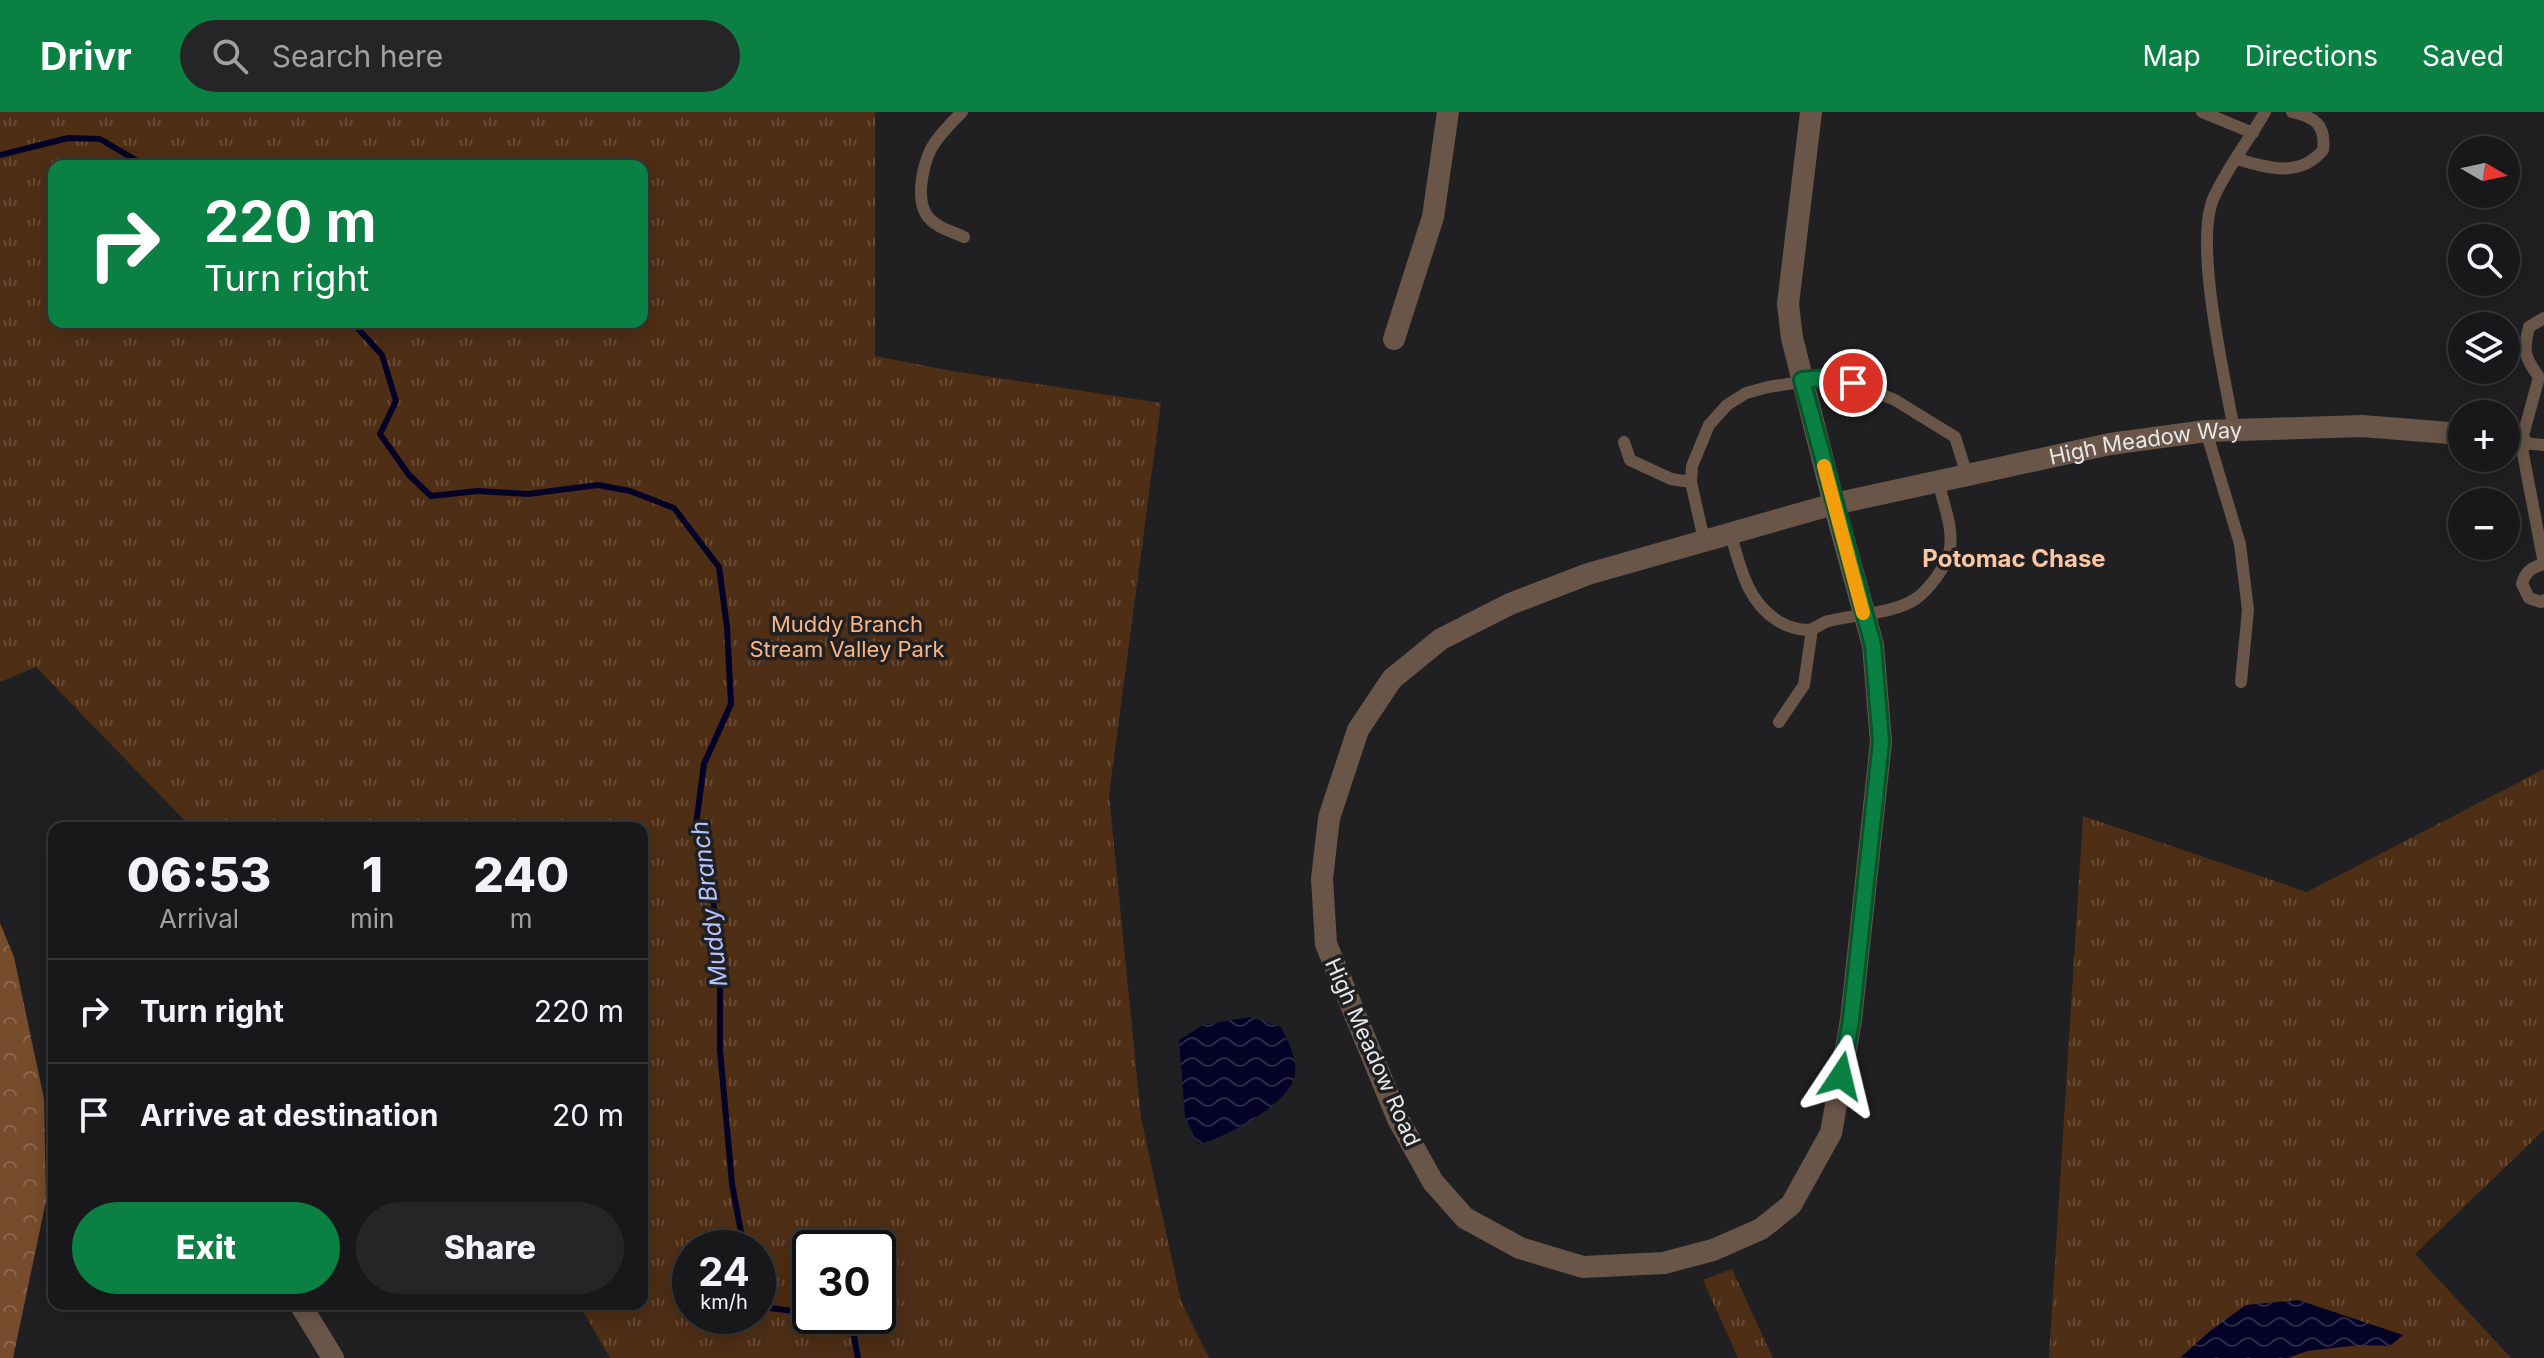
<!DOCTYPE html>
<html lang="en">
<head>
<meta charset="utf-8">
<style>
  :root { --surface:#18181a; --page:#252527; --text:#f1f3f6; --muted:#9fa0a2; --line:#363739; --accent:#0b8043 }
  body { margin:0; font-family:Inter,sans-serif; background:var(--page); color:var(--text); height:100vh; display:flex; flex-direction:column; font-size:30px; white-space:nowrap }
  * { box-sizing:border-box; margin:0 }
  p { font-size:26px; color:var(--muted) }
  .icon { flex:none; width:44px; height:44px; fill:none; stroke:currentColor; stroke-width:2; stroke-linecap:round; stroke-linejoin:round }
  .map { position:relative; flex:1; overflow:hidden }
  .sheet { position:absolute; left:48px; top:710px; width:600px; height:488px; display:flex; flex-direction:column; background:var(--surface); border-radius:16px; box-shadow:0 4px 20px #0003,0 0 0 2px var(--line) }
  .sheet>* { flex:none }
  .guide { position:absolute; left:48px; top:48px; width:600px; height:168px; border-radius:16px; box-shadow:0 4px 20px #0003,0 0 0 2px var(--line); background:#0b8043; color:#fff; overflow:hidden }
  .needle { width:52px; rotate:99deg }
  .controls { position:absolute; left:2448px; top:24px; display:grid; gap:16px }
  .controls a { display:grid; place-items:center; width:72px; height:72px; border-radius:50%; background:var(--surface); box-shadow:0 4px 20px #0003,0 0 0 2px var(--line); font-size:40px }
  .speed { position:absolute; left:672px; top:1118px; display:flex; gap:16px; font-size:40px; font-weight:700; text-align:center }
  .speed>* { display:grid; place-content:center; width:104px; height:104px; border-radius:50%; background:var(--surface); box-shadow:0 4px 20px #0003,0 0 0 2px var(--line); line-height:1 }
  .speed small { font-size:20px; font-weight:400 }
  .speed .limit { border:4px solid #111; border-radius:12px; background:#fff; color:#111 }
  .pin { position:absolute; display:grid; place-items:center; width:68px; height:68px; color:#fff; margin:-34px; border:4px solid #fff; border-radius:50%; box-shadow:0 2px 8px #0007 }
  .me { position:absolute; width:88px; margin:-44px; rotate:10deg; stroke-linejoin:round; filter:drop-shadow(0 0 6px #0008) }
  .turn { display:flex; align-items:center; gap:28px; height:168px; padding:0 24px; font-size:36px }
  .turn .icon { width:104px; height:104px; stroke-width:2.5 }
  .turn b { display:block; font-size:56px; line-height:68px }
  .eta { display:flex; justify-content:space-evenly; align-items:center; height:136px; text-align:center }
  .eta b { font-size:48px; font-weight:800; line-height:56px }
  .button { display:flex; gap:16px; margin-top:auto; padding:16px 24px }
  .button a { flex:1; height:92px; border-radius:48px; background:var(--accent); color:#fff; font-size:32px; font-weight:800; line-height:92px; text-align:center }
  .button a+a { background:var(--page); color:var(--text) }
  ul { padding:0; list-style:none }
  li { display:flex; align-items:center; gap:24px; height:104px; padding:0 24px; border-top:2px solid var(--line) }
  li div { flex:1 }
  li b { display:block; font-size:30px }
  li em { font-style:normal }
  header { display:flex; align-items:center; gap:48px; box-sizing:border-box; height:112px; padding:0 40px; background:var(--accent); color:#fff }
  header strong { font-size:38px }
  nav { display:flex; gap:44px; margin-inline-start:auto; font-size:28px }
  .search { width:560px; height:72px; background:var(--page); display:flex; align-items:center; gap:20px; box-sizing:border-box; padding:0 28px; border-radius:44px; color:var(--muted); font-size:30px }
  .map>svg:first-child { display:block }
</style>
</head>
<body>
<header>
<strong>Drivr</strong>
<div class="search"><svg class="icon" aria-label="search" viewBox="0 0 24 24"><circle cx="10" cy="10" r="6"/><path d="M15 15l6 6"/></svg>Search here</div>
<nav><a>Map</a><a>Directions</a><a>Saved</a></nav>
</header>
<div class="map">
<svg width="2544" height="1246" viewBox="0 0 2544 1246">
  <defs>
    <pattern id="forest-crowns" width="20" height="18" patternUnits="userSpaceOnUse" patternTransform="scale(2)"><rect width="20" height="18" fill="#774c2c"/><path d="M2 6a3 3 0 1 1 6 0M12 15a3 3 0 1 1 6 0" fill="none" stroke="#8a664b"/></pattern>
    <pattern id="park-tufts" width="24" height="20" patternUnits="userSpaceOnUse" patternTransform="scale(2)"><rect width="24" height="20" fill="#4e2e15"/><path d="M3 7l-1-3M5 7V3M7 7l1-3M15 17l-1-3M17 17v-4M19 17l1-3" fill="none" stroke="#684c37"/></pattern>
    <pattern id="water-waves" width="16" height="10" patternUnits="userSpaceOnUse" patternTransform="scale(2)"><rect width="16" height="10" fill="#040327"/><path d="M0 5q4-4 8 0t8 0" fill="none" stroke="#292846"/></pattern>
  </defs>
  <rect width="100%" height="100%" fill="#202022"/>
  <path fill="url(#forest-crowns)" d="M 0,811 L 14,845 L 44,987 L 46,1089 L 13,1246 L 0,1246 Z"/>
  <path fill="url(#park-tufts)" fill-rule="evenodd" d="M 0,0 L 875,0 L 875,244 L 952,259 L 1161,291 L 1109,683 L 1141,1006 L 1181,1189 L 1209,1246 L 610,1246 L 579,1192 L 642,1192 L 642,716 L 192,716 L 36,555 L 0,570 ZM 54,54 L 642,54 L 642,210 L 54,210 ZM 690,1136 L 758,1136 L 758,1204 L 690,1204 ZM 810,1136 L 878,1136 L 878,1204 L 810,1204 Z
    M 2544,657 L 2544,1018 L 2415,1142 L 2511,1246 L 2049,1246 L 2083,704 L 2307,780 Z
    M 1732,1157 L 1773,1246 L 1738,1246 L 1703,1168 Z"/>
  <path fill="url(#water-waves)" d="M 1250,905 L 1281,915 C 1288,930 1297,944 1295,962 C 1291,992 1225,1026 1198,1032 L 1185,1005 L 1179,928 L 1203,913 Z
    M 2298,1188 L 2403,1223 L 2390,1234 L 2360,1233 L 2307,1239 L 2288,1246 L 2180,1246 L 2210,1219 L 2246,1193 Z"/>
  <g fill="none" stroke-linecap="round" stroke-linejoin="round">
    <path stroke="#040327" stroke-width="6" d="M 0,43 L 68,26 L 100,27 L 146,54
      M 243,210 L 245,210
      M 352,210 L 382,243 L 396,289 L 380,322 L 409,363 L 431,384 L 478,379 L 528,382 L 598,373 L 630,379 L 674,396 L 719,455 L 727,515 L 731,592 L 704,652 L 696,713 L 713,787 L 720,859 L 720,938 L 732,1072 L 744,1136
      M 758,1173 L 770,1196 L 810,1201
      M 818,1204 L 853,1219 L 858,1246"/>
    <path stroke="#6a5648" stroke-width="12" d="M 962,0 C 953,9 944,18 936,29 C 924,45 915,83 926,102 C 934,115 951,119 964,125
      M 2202,0 L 2253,21
      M 2237,47 C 2267,56 2300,66 2323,38 C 2326,13 2315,5 2292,0
      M 2544,206 L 2529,215 C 2523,239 2524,245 2539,265 L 2521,331 L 2544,452
      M 2234,318 C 2225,267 2193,129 2214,85 C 2227,56 2249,28 2265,0
      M 2206,319 L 2240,432 L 2248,498 L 2241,570
      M 1624,330 L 1630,348 L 1671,367 L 1691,370
      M 2521,331 L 2544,333
      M 1730,420 C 1740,453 1746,489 1778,509 C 1786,514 1802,520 1812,517 C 1818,515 1823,510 1829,509 C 1856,502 1894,502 1917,486 C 1929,477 1945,456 1949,441 C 1955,419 1943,391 1938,369
      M 1704,428 L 1691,370 L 1692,354 L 1709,313 L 1727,293 L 1746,281 L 1768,275 L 1827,266 L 1853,271 L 1895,288 L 1955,325 L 1967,363
      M 2544,452 C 2532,455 2525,460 2522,472 L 2529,486 L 2541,490 L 2544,488
      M 1779,610 L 1804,573 L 1812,517"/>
    <g stroke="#6a5648" stroke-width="22">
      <path id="s1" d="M 1811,0 L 1788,192 L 1792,226 L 1834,392 L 1873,533 L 1881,630 L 1851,908 L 1831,1021 L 1791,1093 L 1761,1117 L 1713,1138 L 1664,1151 L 1583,1155 L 1520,1136 L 1465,1106 L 1433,1070 L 1398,1007 L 1326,832 L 1322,767 L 1329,706 L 1358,618 L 1392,567 L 1441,527 L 1510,492 L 1588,462 L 1834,392 L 2110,332 L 2206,319 L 2362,314 L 2462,322"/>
      <path d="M 1394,227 L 1433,105 L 1448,0"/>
      <path d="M 2506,329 L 2521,331"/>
      <path d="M 300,1192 L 333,1246"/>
    </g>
  </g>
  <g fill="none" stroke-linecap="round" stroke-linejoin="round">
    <g stroke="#07532c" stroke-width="20">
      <path id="route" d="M 1841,964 L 1851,908 L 1881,630 L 1873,533 L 1802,268 L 1827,266 L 1853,271"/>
    </g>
    <use href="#route" stroke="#0b8043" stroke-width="14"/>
    <path stroke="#f59e0b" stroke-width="14" d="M 1824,354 L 1863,501"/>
  </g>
  <g text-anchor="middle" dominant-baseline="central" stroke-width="7" stroke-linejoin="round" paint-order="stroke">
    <g font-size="22" fill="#e7e8e9" stroke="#202022">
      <text stroke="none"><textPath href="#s1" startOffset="2858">High Meadow Way</textPath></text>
      <text transform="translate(1373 940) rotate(66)">High Meadow Road</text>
    </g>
    <g font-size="22" fill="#fab482" stroke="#202022">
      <text x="847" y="512">Muddy Branch<tspan x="847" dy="25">Stream Valley Park</tspan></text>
    </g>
    <g font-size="24" font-weight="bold" fill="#fdc6a1" stroke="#202022">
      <text x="2014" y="446">Potomac Chase</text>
    </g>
    <g font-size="24" font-style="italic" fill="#b5c3fe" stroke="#202022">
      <text transform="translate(709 792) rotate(-97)">Muddy Branch</text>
    </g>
  </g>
</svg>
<div class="controls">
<a><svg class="needle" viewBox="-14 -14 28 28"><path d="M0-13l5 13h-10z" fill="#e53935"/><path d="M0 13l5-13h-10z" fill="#9fa0a2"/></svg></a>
<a><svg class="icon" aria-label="search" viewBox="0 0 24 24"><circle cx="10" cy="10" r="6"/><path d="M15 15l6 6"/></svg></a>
<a><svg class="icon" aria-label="layers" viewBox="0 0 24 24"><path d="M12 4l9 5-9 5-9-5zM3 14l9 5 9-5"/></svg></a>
<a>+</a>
<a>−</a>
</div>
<div class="speed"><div>24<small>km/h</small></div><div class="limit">30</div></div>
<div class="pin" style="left:1853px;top:271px;background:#d93025"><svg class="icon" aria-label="arrive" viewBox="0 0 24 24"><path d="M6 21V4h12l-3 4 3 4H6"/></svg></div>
<svg class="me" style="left:1841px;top:964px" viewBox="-20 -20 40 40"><path d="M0-17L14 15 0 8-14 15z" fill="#0b8043" stroke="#fff" stroke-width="4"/></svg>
<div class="guide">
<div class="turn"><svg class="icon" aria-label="right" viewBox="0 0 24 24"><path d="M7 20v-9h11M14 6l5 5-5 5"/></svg><div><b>220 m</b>Turn right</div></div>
</div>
<section class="sheet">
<div class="eta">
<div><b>06:53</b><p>Arrival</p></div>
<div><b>1</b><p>min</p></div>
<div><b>240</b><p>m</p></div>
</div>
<ul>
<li><svg class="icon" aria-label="right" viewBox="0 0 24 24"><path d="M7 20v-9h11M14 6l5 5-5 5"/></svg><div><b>Turn right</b></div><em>220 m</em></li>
<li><svg class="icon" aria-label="arrive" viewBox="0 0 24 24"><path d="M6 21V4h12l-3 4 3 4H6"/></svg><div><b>Arrive at destination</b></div><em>20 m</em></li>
</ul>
<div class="button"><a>Exit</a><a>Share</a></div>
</section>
</div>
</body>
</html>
